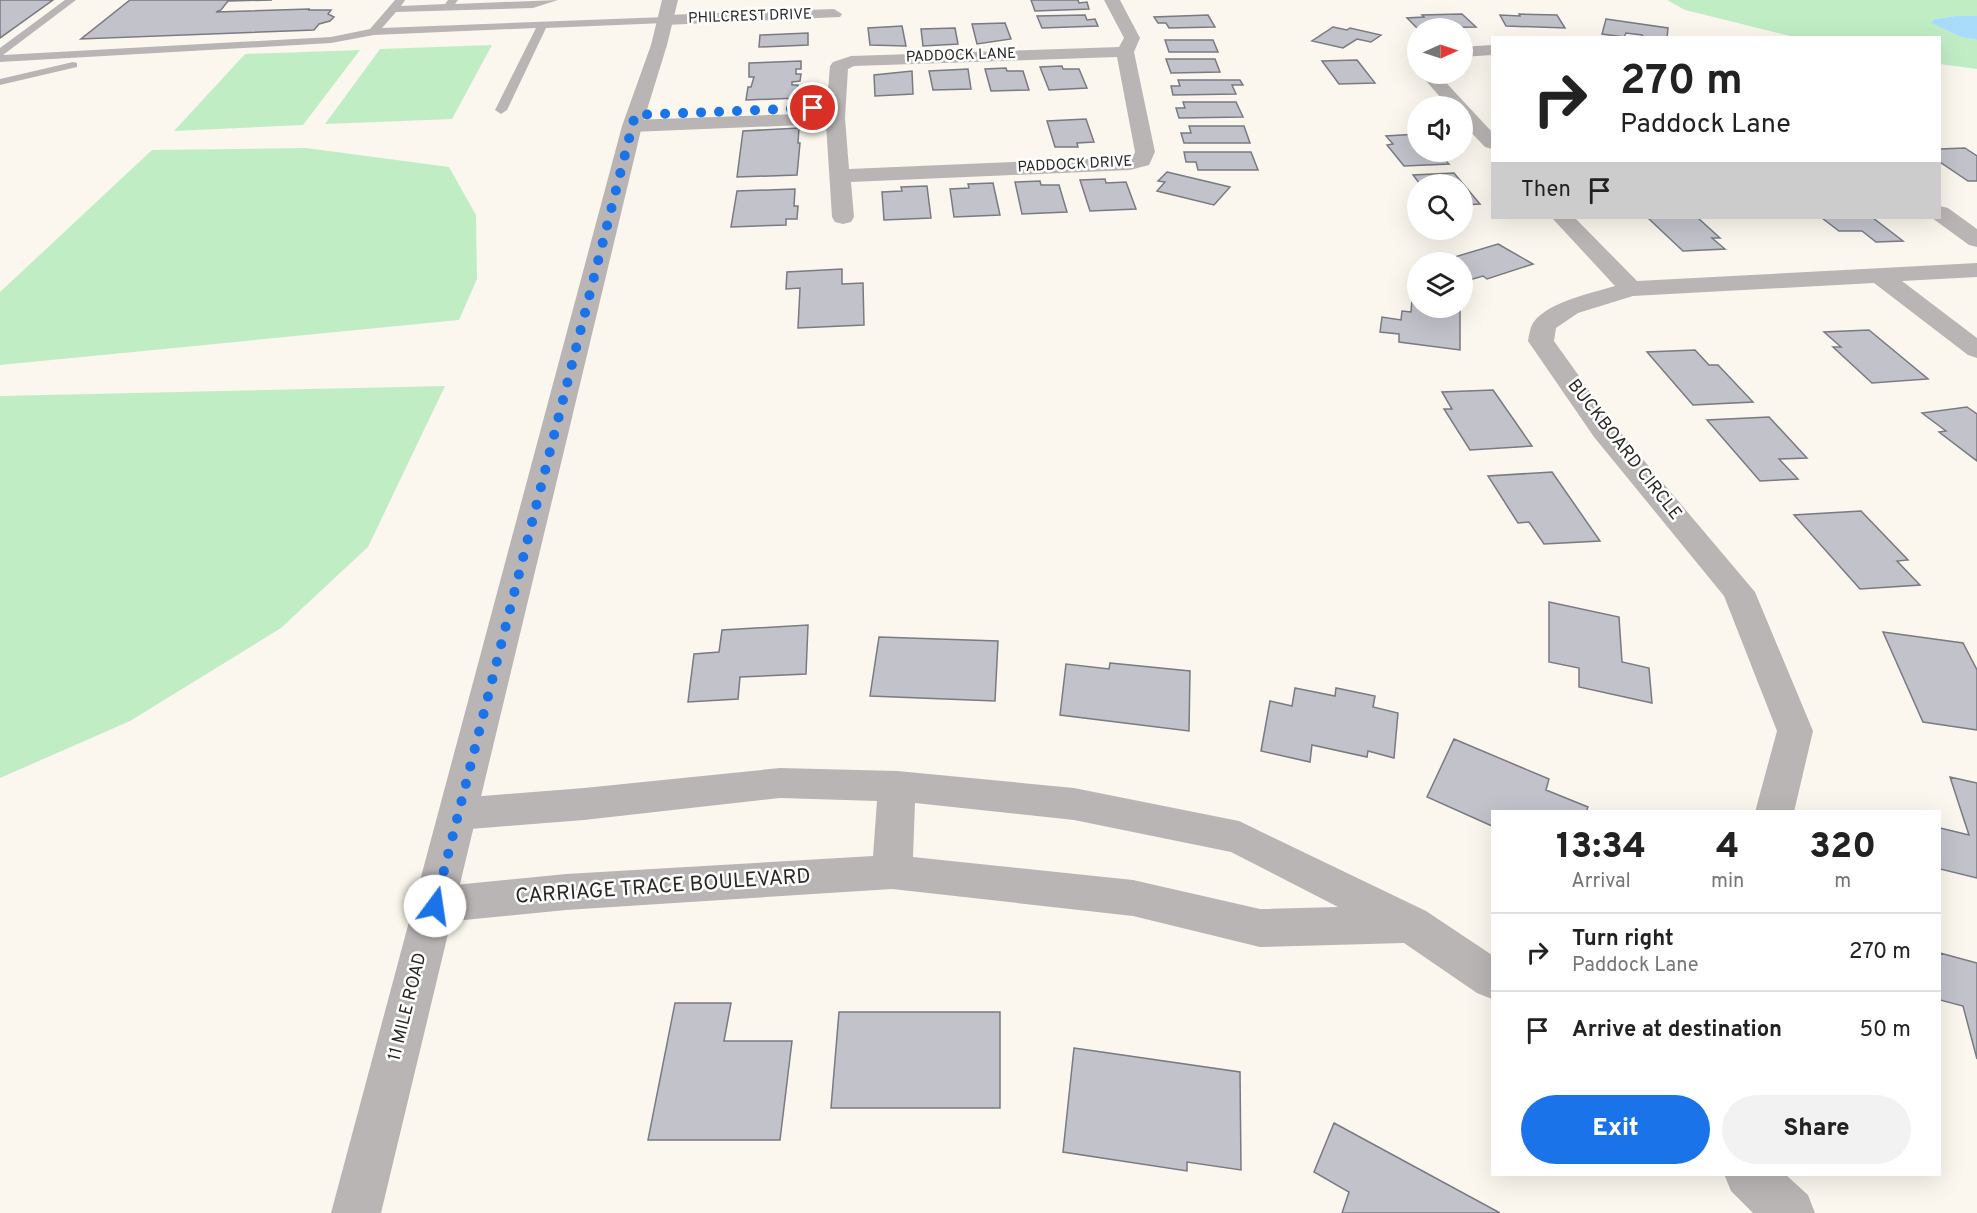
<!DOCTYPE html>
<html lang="en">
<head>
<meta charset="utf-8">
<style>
  :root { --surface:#fff; --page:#f2f2f2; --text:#222; --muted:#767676; --line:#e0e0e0; --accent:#1a73e8 }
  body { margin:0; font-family:Overpass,sans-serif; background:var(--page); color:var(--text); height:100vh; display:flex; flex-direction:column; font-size:22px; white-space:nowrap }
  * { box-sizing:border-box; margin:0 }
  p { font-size:20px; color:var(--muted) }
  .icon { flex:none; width:33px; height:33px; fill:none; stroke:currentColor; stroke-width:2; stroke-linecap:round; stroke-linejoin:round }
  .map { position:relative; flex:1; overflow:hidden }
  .sheet { position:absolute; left:1491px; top:810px; width:450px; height:366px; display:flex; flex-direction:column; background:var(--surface); border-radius:0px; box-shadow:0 6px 24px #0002 }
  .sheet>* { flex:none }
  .top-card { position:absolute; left:1491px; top:36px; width:450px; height:183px; border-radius:0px; box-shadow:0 6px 24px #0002; background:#fff; color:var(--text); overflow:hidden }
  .needle { width:39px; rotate:87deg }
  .controls { position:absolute; left:1407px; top:18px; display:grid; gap:12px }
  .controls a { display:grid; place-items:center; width:66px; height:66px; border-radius:50%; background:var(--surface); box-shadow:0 6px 24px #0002; font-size:30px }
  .pin { position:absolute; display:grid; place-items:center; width:51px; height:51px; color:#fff; margin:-26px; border:3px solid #fff; border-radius:50%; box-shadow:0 2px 6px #0007 }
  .me { position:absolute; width:66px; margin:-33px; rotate:14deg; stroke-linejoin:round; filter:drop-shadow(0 0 4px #0008) }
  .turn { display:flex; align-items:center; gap:21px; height:126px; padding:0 30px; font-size:27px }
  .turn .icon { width:78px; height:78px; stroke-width:2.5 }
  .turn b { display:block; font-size:42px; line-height:51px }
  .then { display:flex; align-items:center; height:57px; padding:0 30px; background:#0003; gap:12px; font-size:22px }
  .eta { display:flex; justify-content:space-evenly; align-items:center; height:102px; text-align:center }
  .eta b { font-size:36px; font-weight:800; line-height:42px }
  .cta { display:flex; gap:12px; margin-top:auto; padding:12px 30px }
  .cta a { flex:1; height:69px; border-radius:36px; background:var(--accent); color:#fff; font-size:24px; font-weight:800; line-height:69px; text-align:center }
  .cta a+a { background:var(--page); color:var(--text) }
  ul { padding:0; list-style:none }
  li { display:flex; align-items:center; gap:18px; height:78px; padding:0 30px; border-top:2px solid var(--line) }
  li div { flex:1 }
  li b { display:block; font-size:22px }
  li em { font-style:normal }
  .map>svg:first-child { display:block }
</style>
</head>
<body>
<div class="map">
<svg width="1977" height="1213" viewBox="0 0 1977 1213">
  <rect width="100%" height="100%" fill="#fbf7ee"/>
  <path fill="#c1edc5" d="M 1667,0 L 1977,0 L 1977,16 L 1955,16 L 1934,19 L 1932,23 L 1961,37 L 1977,40 L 1977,69 L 1940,64 L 1940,38 L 1794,37 L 1685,10 Z
    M 492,45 L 452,119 L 325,124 L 380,49 Z
    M 360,50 L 303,125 L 174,131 L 245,54 Z
    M 306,148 L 449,167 L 476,215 L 477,279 L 459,320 L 0,365 L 0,292 L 152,150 Z
    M 445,386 L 368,547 L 281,628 L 130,721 L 0,778 L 0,396 Z"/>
  <path fill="#a9dcfa" d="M 1955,16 L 1977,16 L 1977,40 L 1961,37 L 1931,23 L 1934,19 Z"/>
  <path fill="#c2c2cb" stroke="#797a82" stroke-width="1.5" d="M 0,0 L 53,0 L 0,38 Z
    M 130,0 L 272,0 L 228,1 L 221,10 L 216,12 L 310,9 L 308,10 L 331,10 L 328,14 L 334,17 L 330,21 L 319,24 L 314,30 L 81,39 Z
    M 1031,0 L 1078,0 L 1079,3 L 1087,2 L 1089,9 L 1035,11 Z
    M 1462,14 L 1476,27 L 1417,28 L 1407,18 L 1424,17 L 1422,15 Z
    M 1519,14 L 1557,15 L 1565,28 L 1506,26 L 1500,15 L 1520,16 Z
    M 1085,15 L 1087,20 L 1095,19 L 1098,26 L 1042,28 L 1037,16 Z
    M 1208,15 L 1215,27 L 1169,28 L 1166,23 L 1158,23 L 1154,17 Z
    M 1606,19 L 1668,28 L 1667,38 L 1644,38 L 1642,35 L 1626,33 L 1624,37 L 1602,34 Z
    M 1005,23 L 1011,39 L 977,44 L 972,24 Z
    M 902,26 L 906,46 L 870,45 L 868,28 Z
    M 1333,27 L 1347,30 L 1350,28 L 1381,35 L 1371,42 L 1357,39 L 1343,48 L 1312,41 Z
    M 955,28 L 958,44 L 923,46 L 921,29 Z
    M 808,33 L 808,45 L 759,47 L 760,35 Z
    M 1165,40 L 1213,40 L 1218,52 L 1169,52 Z
    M 1166,59 L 1215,59 L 1220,72 L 1171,73 Z
    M 1357,60 L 1375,83 L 1339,84 L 1322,61 Z
    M 801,61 L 801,69 L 796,69 L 796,74 L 801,74 L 800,81 L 792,82 L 792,85 L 798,85 L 799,98 L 746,100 L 748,87 L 751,87 L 754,77 L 749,77 L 749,63 Z
    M 1062,66 L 1063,69 L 1079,69 L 1087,88 L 1049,90 L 1040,67 Z
    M 1006,68 L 1007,71 L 1023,71 L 1029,90 L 991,91 L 985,69 Z
    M 968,69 L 971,89 L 933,90 L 929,71 Z
    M 912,71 L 913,94 L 875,96 L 874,75 Z
    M 1178,80 L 1240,80 L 1243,85 L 1232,85 L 1236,94 L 1173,95 L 1171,86 L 1180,86 Z
    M 1183,102 L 1236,102 L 1243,117 L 1179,118 L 1176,108 L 1185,108 Z
    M 1086,119 L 1094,142 L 1077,143 L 1078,147 L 1055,147 L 1047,121 Z
    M 1189,126 L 1244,126 L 1250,143 L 1184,143 L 1181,133 L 1191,133 Z
    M 799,128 L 798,143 L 800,143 L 797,175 L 737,177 L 743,131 Z
    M 1418,134 L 1418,152 L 1438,152 L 1449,164 L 1404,166 L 1387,145 L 1393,144 L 1386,136 Z
    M 1965,148 L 1977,156 L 1977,181 L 1968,181 L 1940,162 L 1940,149 Z
    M 1184,152 L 1251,152 L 1258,170 L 1198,170 L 1196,162 L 1186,162 Z
    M 1167,172 L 1230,187 L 1214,205 L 1157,191 L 1165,182 L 1158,181 Z
    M 1454,173 L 1480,204 L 1462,205 L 1462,184 L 1420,184 L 1413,175 Z
    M 1105,179 L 1106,183 L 1126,182 L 1136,209 L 1090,211 L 1080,180 Z
    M 1040,181 L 1041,185 L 1059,185 L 1067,212 L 1022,214 L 1015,182 Z
    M 993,183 L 1000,215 L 954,217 L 950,189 L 969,188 L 968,184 Z
    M 927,186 L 931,218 L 884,220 L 882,192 L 902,191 L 901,187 Z
    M 795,189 L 794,206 L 798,206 L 797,219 L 786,219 L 786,225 L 731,227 L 737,191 Z
    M 1648,218 L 1698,218 L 1720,238 L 1712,238 L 1725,249 L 1683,251 Z
    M 1822,218 L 1873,218 L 1903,241 L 1876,242 L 1862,231 L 1839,231 Z
    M 1498,244 L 1533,264 L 1487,279 L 1483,276 L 1466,281 L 1462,279 L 1462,262 L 1438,262 Z
    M 842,269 L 842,284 L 863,283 L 864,325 L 798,328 L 800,288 L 786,289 L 787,272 Z
    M 1412,299 L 1418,299 L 1418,308 L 1460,308 L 1460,350 L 1399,342 L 1399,334 L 1380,332 L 1382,317 L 1401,320 L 1402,311 L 1411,312 Z
    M 1869,330 L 1928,379 L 1872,383 L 1833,347 L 1841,347 L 1824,332 Z
    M 1695,350 L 1709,365 L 1718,365 L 1753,402 L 1693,405 L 1647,352 Z
    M 1493,390 L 1532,446 L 1470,450 L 1444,409 L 1452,409 L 1442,392 Z
    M 1967,407 L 1977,414 L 1977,461 L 1939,432 L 1946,431 L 1922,413 Z
    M 1769,417 L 1807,458 L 1779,459 L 1798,479 L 1760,481 L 1707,420 Z
    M 1552,472 L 1600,541 L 1544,544 L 1529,522 L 1518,523 L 1488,476 Z
    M 1861,511 L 1908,560 L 1897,561 L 1920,585 L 1860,589 L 1794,515 Z
    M 1549,602 L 1619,617 L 1622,662 L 1649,668 L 1652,703 L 1579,687 L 1579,668 L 1549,662 Z
    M 808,625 L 806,674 L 740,677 L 738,699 L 688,702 L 694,654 L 719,652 L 722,630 Z
    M 1883,632 L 1963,643 L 1977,670 L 1977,730 L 1923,722 Z
    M 879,637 L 998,641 L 995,701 L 870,696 Z
    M 1110,663 L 1190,671 L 1189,731 L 1060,715 L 1066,664 L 1109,669 Z
    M 1295,688 L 1335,696 L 1336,688 L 1375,696 L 1373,707 L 1398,713 L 1394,758 L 1368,751 L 1367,757 L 1312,745 L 1310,762 L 1261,751 L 1270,701 L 1292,706 Z
    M 1454,739 L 1549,779 L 1546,790 L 1588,807 L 1586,812 L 1492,812 L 1492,826 L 1427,797 Z
    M 1950,777 L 1977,783 L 1977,878 L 1940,869 L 1940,828 L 1969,835 Z
    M 1940,953 L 1977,963 L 1977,1059 L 1963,1006 L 1940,1000 Z
    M 675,1003 L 731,1003 L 724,1041 L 792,1041 L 780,1140 L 648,1140 Z
    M 839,1012 L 1000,1012 L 1000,1108 L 831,1108 Z
    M 1074,1048 L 1240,1072 L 1241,1170 L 1187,1162 L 1187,1171 L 1063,1152 Z
    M 1334,1123 L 1500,1213 L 1342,1213 L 1349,1192 L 1314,1172 Z"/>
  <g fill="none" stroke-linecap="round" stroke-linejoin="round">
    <path fill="#bab5b5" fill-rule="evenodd" d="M 65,0 L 76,0 L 3,55 L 331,37 L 370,29 L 395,0 L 405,0 L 401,6 L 445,4 L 448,0 L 458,0 L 455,4 L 558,0 L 533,8 L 396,12 L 382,28 L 665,17 L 670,20 L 665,23 L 546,28 L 507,110 L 501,114 L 495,110 L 536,28 L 374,35 L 331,43 L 0,62 L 0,48 Z
      M 73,62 L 77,63 L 77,67 L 0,85 L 0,79 Z"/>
    <path fill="#bab5b5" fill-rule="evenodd" d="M 1104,0 L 1120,0 L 1140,38 L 1134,52 L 1155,152 L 1149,165 L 1130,170 L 851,182 L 854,217 L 851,222 L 843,224 L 835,222 L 832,217 L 826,124 L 632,132 L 625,130 L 622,126 L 625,122 L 632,120 L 826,113 L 830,66 L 833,62 L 851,56 L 1119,47 L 1124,38 ZM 1117,57 L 1135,152 L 1133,157 L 849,169 L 845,118 L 848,69 L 854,66 Z
      M 834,9 L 842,14 L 840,17 L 665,25 L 657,20 L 665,15 Z
      M 1492,45 L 1492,55 L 1462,57 L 1462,47 Z
      M 1420,74 L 1438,74 L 1492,132 L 1492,149 L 1485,147 L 1462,123 L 1462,106 L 1448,106 Z
      M 1940,206 L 1948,208 L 1977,229 L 1977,247 L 1969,245 L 1932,218 L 1940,218 Z
      M 1552,218 L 1575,218 L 1637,281 L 1977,263 L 1977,277 L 1902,281 L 1977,338 L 1977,358 L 1968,355 L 1874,283 L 1633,296 L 1578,313 L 1556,328 L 1554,341 L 1614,425 L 1755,592 L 1813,731 L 1794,812 L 1755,812 L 1777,731 L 1724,596 L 1594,437 L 1528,341 C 1529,335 1530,328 1533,323 C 1547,302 1592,293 1615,286 Z
      M 780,768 L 897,771 L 1074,788 L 1239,821 L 1426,911 L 1492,955 L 1492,999 L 1477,993 L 1404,943 L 1260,947 L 1133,916 L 892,889 L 566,910 L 434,923 L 419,918 L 413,905 L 419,892 L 434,887 L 566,874 L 873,856 L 877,801 L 780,798 L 584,820 L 458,830 L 444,825 L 439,814 L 444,803 L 458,798 L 584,788 ZM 915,803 L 1074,820 L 1231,852 L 1338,907 L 1260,909 L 1133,880 L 913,857 Z
      M 1724,1174 L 1785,1174 L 1808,1195 L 1815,1213 L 1753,1213 L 1731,1191 Z"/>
    <path fill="#bab5b5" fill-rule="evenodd" d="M 662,0 L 678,0 L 667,45 L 642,126 L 381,1213 L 331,1213 L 622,126 L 651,45 Z"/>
  </g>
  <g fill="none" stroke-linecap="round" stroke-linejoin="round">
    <path stroke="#1a73e8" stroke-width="10" stroke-dasharray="0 18" d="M 435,906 L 635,115 L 813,108"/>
  </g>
  <g text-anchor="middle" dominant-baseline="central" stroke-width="5" stroke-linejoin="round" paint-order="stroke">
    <g font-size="15" fill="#282723" stroke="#fff">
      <text transform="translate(750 17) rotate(-2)">PHILCREST DRIVE</text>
      <text transform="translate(961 56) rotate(-2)">PADDOCK LANE</text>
      <text transform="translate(1075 165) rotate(-3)">PADDOCK DRIVE</text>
    </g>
    <g font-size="18" fill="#282723" stroke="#fff">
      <text transform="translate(1624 450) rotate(52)">BUCKBOARD CIRCLE</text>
      <text transform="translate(408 1007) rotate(-76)">11 MILE ROAD</text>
    </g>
    <g font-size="21" fill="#282723" stroke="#fff">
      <text transform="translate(663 887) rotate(-4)">CARRIAGE TRACE BOULEVARD</text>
    </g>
  </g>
</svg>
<div class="controls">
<a><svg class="needle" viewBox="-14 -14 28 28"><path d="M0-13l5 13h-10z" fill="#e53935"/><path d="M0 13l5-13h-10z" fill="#767676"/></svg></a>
<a><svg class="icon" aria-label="sound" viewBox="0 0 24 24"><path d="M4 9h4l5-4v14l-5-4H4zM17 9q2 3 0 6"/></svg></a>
<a><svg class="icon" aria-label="search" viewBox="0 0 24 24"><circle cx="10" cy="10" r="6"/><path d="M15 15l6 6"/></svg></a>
<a><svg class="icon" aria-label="layers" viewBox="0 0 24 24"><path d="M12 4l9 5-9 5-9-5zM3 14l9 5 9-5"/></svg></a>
</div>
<div class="pin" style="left:813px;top:108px;background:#d93025"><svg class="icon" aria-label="arrive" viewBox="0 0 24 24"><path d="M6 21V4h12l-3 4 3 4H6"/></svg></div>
<svg class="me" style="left:435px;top:906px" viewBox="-20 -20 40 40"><circle r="19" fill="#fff"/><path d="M0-13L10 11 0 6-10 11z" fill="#1a73e8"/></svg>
<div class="top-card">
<div class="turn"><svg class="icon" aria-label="right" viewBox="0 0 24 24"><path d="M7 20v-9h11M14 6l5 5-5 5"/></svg><div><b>270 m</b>Paddock Lane</div></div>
<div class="then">Then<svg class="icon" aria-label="arrive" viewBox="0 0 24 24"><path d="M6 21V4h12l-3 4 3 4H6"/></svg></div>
</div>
<section class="sheet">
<div class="eta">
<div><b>13:34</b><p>Arrival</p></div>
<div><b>4</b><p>min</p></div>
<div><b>320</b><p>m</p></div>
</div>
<ul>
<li><svg class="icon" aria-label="right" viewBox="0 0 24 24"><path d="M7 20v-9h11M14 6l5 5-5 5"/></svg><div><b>Turn right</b><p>Paddock Lane</p></div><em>270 m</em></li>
<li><svg class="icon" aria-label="arrive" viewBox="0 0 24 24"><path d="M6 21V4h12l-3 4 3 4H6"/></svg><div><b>Arrive at destination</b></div><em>50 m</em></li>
</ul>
<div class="cta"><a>Exit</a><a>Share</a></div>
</section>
</div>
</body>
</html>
